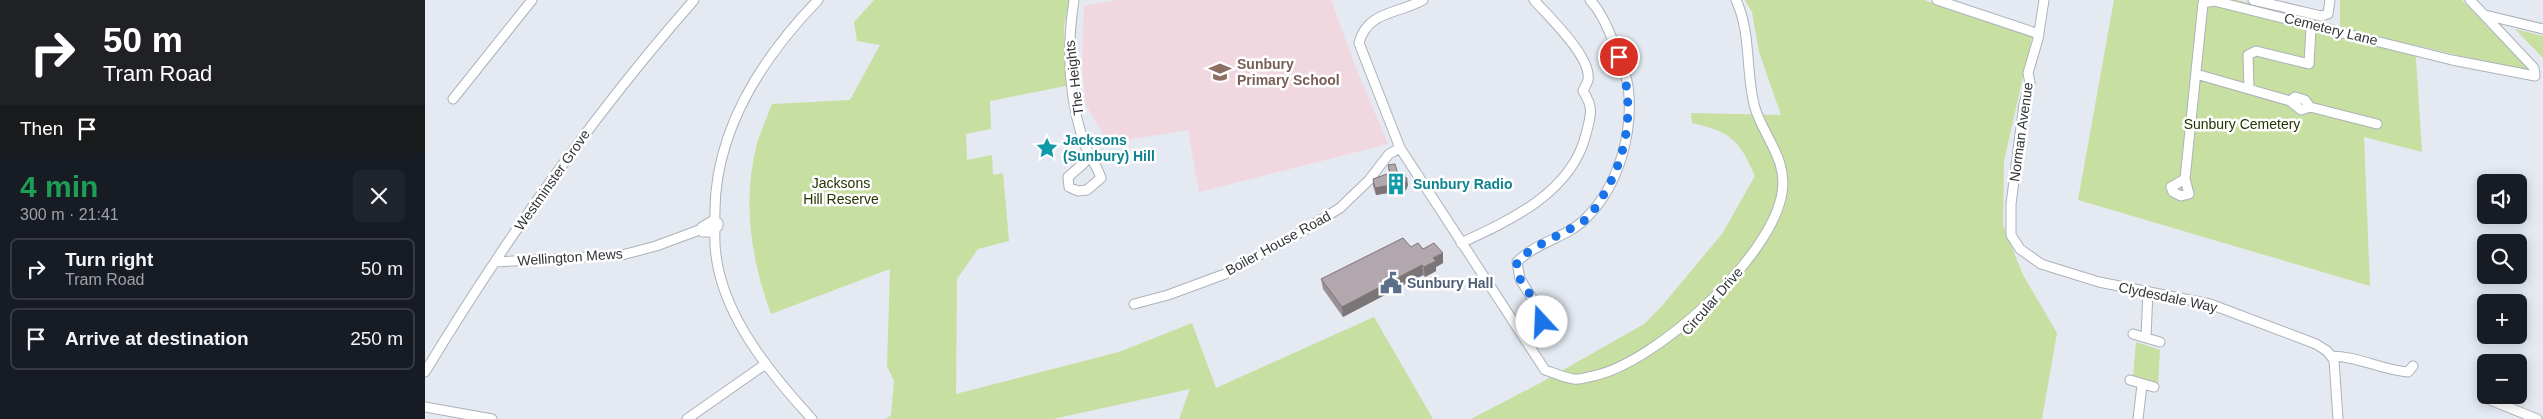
<!DOCTYPE html>
<html lang="en">
<head>
<meta charset="utf-8">
<style>
  :root { --surface:#171b24; --page:#20242c; --text:#f1f3f6; --muted:#9ea1a6; --line:#363941 }
  body { margin:0; font-family:Helvetica,sans-serif; background:var(--page); color:var(--text); height:100vh; display:flex; flex-direction:column; font-size:19px; white-space:nowrap }
  * { box-sizing:border-box; margin:0 }
  p { font-size:16px; color:var(--muted) }
  .icon { flex:none; width:28px; height:28px; fill:none; stroke:currentColor; stroke-width:2; stroke-linecap:round; stroke-linejoin:round }
  .map { position:relative; flex:1; overflow:hidden }
  .details { display:flex; flex-direction:column; background:var(--surface); width:425px }
  .details>* { flex:none }
  .guide { background:#202124; color:#fff; overflow:hidden }
  .tools { position:absolute; left:2052px; top:174px; display:grid; gap:10px }
  .tools a { display:grid; place-items:center; width:50px; height:50px; border-radius:8px; background:var(--surface); box-shadow:0 2px 12px #0003; font-size:25px }
  .pin { position:absolute; display:grid; place-items:center; width:42px; height:42px; color:#fff; margin:-21px; border:2px solid #fff; border-radius:50%; box-shadow:0 1px 5px #0007 }
  .me { position:absolute; width:55px; margin:-28px; rotate:340deg; stroke-linejoin:round; filter:drop-shadow(0 0 4px #0008) }
  .turn { display:flex; align-items:center; gap:18px; height:105px; padding:0 20px; font-size:22px }
  .turn .icon { width:65px; height:65px; stroke-width:2.5 }
  .turn b { display:block; font-size:35px; line-height:42px }
  .then { display:flex; align-items:center; height:48px; padding:0 20px; background:#0003; gap:10px; font-size:19px }
  .round { display:grid; place-items:center; flex:none; width:52px; height:52px; border-radius:8px; background:var(--page) }
  .headline { display:flex; align-items:center; justify-content:space-between; height:85px; padding:0 20px }
  h1 { font-size:30px; font-weight:600; line-height:38px; color:#1e9e55 }
  ul { padding:0; list-style:none }
  li { display:flex; align-items:center; gap:15px; height:62px; margin:0 10px 8px; padding:0 10px; border:2px solid var(--line); border-radius:8px }
  li div { flex:1 }
  li b { display:block; font-size:19px }
  li em { font-style:normal }
  main { display:flex; flex:1; min-height:0 }
  .map>svg:first-child { display:block }
</style>
</head>
<body>
<main>
<section class="details">
<div class="guide">
<div class="turn"><svg class="icon" aria-label="right" viewBox="0 0 24 24"><path d="M7 20v-9h11M14 6l5 5-5 5"/></svg><div><b>50 m</b>Tram Road</div></div>
<div class="then">Then<svg class="icon" aria-label="arrive" viewBox="0 0 24 24"><path d="M6 21V4h12l-3 4 3 4H6"/></svg></div>
</div>
<div class="headline"><div><h1>4 min</h1><p>300 m · 21:41</p></div><a class="round"><svg class="icon" aria-label="close" viewBox="0 0 24 24"><path d="M6 6l12 12M18 6L6 18"/></svg></a></div>
<ul>
<li><svg class="icon" aria-label="right" viewBox="0 0 24 24"><path d="M7 20v-9h11M14 6l5 5-5 5"/></svg><div><b>Turn right</b><p>Tram Road</p></div><em>50 m</em></li>
<li><svg class="icon" aria-label="arrive" viewBox="0 0 24 24"><path d="M6 21V4h12l-3 4 3 4H6"/></svg><div><b>Arrive at destination</b></div><em>250 m</em></li>
</ul>
</section>
<div class="map">
<svg width="2118" height="419" viewBox="0 0 2118 419">
  <rect width="100%" height="100%" fill="#e4e9f2"/>
  <path fill="#f1d7e0" d="M 692,0 L 906,0 L 934,76 L 963,144 L 774,192 L 763,130 L 683,143 L 661,105 L 657,67 L 659,6 Z"/>
  <path fill="#c7dfa0" d="M 449,0 L 644,0 L 639,27 L 641,86 L 565,101 L 566,129 L 541,134 L 542,160 L 567,155 L 568,175 L 578,173 L 584,241 L 553,249 L 532,279 L 531,394 L 694,352 L 767,323 L 791,388 L 949,317 L 1008,419 L 754,419 L 765,389 L 628,419 L 461,419 L 466,415 L 469,381 L 462,366 L 465,269 L 346,314 C 326,259 317,202 332,144 C 336,131 342,117 347,104 L 425,100 L 455,45 L 432,41 L 429,22 Z
    M 1320,0 L 1499,0 L 1607,37 L 1579,161 L 1578,225 L 1598,275 L 1632,333 L 1617,419 L 1046,419 L 1117,382 L 1219,324 L 1236,307 L 1297,234 L 1330,176 C 1314,140 1307,132 1267,123 L 1266,113 L 1356,115 L 1334,52 L 1327,12 Z
    M 1689,0 L 1812,0 L 1915,26 L 1915,0 L 2037,0 L 2107,73 L 1990,45 L 1997,152 L 1939,137 L 1945,286 L 1653,200 Z
    M 2090,29 L 2118,36 L 2118,58 Z
    M 1711,342 L 1735,350 L 1733,385 L 1708,377 Z"/>
  <g fill="none" stroke-linecap="round" stroke-linejoin="round">
    <g stroke="#acb2ba" stroke-width="11">
      <path id="minor" d="M 649,0 C 642,45 643,92 657,137 C 661,152 671,163 676,178 L 662,190 L 653,191 L 644,187 L 643,177 L 659,163 L 663,155
        M 998,0 C 973,14 942,11 934,43 L 975,148 L 1120,370 C 1129,373 1140,378 1149,379 C 1155,380 1162,377 1168,376 C 1231,363 1347,257 1357,193 C 1363,160 1339,137 1330,108 C 1320,72 1327,35 1311,0
        M 1512,0 L 1614,34
        M 1619,0 L 1613,39 L 1603,73 L 1605,83 L 1599,104 L 1586,204 L 1586,235 L 1595,249 L 1616,264 L 1674,282 L 1785,304 L 1891,344 L 1902,351 L 1909,360 L 1913,419
        M 1828,0 L 1896,16 L 1903,14 L 1905,0
        M 2060,15 L 2118,29
        M 1771,74 L 1865,101
        M 1824,89 L 1823,55 L 1831,51 L 1884,64 L 1886,28 L 1889,26
        M 1870,97 L 1880,100 L 1885,107 L 1876,110 L 1865,101 Z
        M 28,99 L 107,0
        M 1885,107 L 1952,124
        M 1760,179 L 1764,194 L 1756,196 L 1748,192 L 1746,187 Z
        M 1760,179 L 1778,3 L 1789,1 L 2027,60 L 2110,76 L 2109,68 L 2045,0
        M 287,221 L 293,223 L 293,226 L 287,232 L 278,232 L 277,227 Z
        M 290,221 C 287,135 335,60 393,0
        M 290,230 C 286,302 341,369 387,419
        M 1036,243 C 1086,220 1147,192 1161,134 C 1166,115 1169,108 1158,91 C 1159,88 1162,84 1163,80 C 1167,57 1123,16 1109,0
        M 70,262 L 197,255 L 231,246 L 277,229
        M 709,304 L 743,295 L 800,274 L 878,231 L 915,208 L 944,180 L 964,154 L 975,148
        M 1708,334 L 1735,342
        M 1721,337 L 1723,291
        M 1104,346 L 1113,337 L 1117,314 L 1095,279 L 1092,262 C 1112,241 1143,238 1162,217 C 1194,185 1209,131 1203,86 C 1201,72 1194,57 1189,43 C 1182,27 1177,13 1165,0
        M 1906,356 C 1933,356 1956,370 1983,372 L 1988,366
        M 0,372 C 80,240 167,116 269,0
        M 1705,380 L 1729,387
        M 2058,397 L 2112,419
        M 0,407 L 67,419
        M 262,419 L 339,365
        M 1713,419 L 1717,385"/>
    </g>
    <use href="#minor" stroke="#fff" stroke-width="9"/>
  </g>
  <path fill="#989094" d="M 963,165 L 973,174 L 983,185 L 981,190 L 951,195 L 948,186 L 948,179 L 964,173 Z
    M 986,247 L 1018,253 L 1018,263 L 1011,267 L 1011,271 L 1000,277 L 998,275 L 918,317 L 898,289 L 896,279 Z"/>
  <path fill="#7c7578" d="M 982,178 L 983,185 L 981,190 L 951,195 L 950,188 Z
    M 1018,253 L 1018,263 L 1011,267 L 1011,271 L 1000,277 L 999,267 L 1008,258 Z
    M 997,265 L 998,275 L 918,317 L 917,307 Z"/>
  <path fill="#b1a7ac" stroke="#7c7578" d="M 970,164 L 973,174 L 982,178 L 981,182 L 950,188 L 948,179 L 965,173 L 963,165 Z
    M 978,238 L 986,247 L 993,243 L 998,249 L 1009,243 L 1018,253 L 1008,258 L 1011,261 L 999,267 L 997,265 L 917,307 L 896,279 Z"/>
  <g fill="none" stroke-linecap="round" stroke-linejoin="round">
    <path stroke="#1a73e8" stroke-width="9" stroke-dasharray="0 16.2" d="M 1117,322 C 1118,299 1089,286 1092,262 C 1102,248 1143,232 1160,220 C 1167,215 1171,206 1176,199 C 1203,157 1211,104 1194,57"/>
  </g>
  <defs>
    <g id="school-bare" transform="scale(1.725)"><path d="M0-5L7-2L0 1L-7-2ZM-4 1L0 2.5L4 1V4Q0 6-4 4Z" fill="#8d6e63" stroke="#fff" stroke-width="2.5" paint-order="stroke"/></g>
    <g id="sight-bare" transform="scale(1.725)"><path d="M0-6L1.8-2.2L6-1.7L2.9 1.2L3.7 5.4L0 3.3L-3.7 5.4L-2.9 1.2L-6-1.7L-1.8-2.2Z" fill="#0f9aa8" stroke="#fff" stroke-width="2.5" paint-order="stroke"/></g>
    <g id="building-bare" transform="scale(1.725)"><path d="M-4-6H4V6H1V3H-1V6H-4ZM-2.5-4.3h1.7v1.8h-1.7ZM.8-4.3h1.7v1.8H.8ZM-2.5-1h1.7V.8h-1.7ZM.8-1h1.7V.8H.8Z" fill="#0f9aa8" stroke="#fff" stroke-width="2.5" paint-order="stroke"/></g>
    <g id="civic-bare" transform="scale(1.725)"><path d="M-.6-6.5H3V-4.5H.6V-3L4-1V1h2V6H-6V1h2V-1L-.6-3ZM-1.2 2.5V6h2.4V2.5Z" fill="#5c6f8a" stroke="#fff" stroke-width="2.5" paint-order="stroke"/></g>
  </defs>
  <g fill-rule="evenodd">
    <use href="#school-bare" x="795" y="72"/>
    <use href="#sight-bare" x="622" y="148"/>
    <use href="#building-bare" x="971" y="184"/>
    <use href="#civic-bare" x="966" y="283"/>
  </g>
  <g text-anchor="middle" dominant-baseline="central" stroke-width="5" stroke-linejoin="round" paint-order="stroke">
    <g font-size="14" fill="#333538" stroke="#fff">
      <text transform="translate(1906 29) rotate(14)">Cemetery Lane</text>
      <text transform="translate(649 78) rotate(-97)">The Heights</text>
      <text transform="translate(1596 132) rotate(-82)">Norman Avenue</text>
      <text transform="translate(127 180) rotate(-55)">Westminster Grove</text>
      <text transform="translate(853 243) rotate(-29)">Boiler House Road</text>
      <text transform="translate(145 257) rotate(-4)">Wellington Mews</text>
      <text transform="translate(1743 297) rotate(12)">Clydesdale Way</text>
      <text transform="translate(1287 301) rotate(-49)">Circular Drive</text>
    </g>
    <g font-size="14" font-weight="bold" fill="#785e54" stroke="#fff" text-anchor="start">
      <text x="812" y="64">Sunbury<tspan x="812" dy="16">Primary School</tspan></text>
    </g>
    <g font-size="14" fill="#253400" stroke="#fff">
      <text x="1817" y="124">Sunbury Cemetery</text>
      <text x="416" y="183">Jacksons<tspan x="416" dy="16">Hill Reserve</tspan></text>
    </g>
    <g font-size="14" font-weight="bold" fill="#0d838f" stroke="#fff" text-anchor="start">
      <text x="638" y="140">Jacksons<tspan x="638" dy="16">(Sunbury) Hill</tspan></text>
      <text x="988" y="184">Sunbury Radio</text>
    </g>
    <g font-size="14" font-weight="bold" fill="#4e5e75" stroke="#fff" text-anchor="start">
      <text x="982" y="283">Sunbury Hall</text>
    </g>
  </g>
</svg>
<div class="tools">
<a><svg class="icon" aria-label="sound" viewBox="0 0 24 24"><path d="M4 9h4l5-4v14l-5-4H4zM17 9q2 3 0 6"/></svg></a>
<a><svg class="icon" aria-label="search" viewBox="0 0 24 24"><circle cx="10" cy="10" r="6"/><path d="M15 15l6 6"/></svg></a>
<a>+</a>
<a>−</a>
</div>
<div class="pin" style="left:1194px;top:57px;background:#d93025"><svg class="icon" aria-label="arrive" viewBox="0 0 24 24"><path d="M6 21V4h12l-3 4 3 4H6"/></svg></div>
<svg class="me" style="left:1117px;top:322px" viewBox="-20 -20 40 40"><circle r="19" fill="#fff"/><path d="M0-13L10 11 0 6-10 11z" fill="#1a73e8"/></svg>
</div>
</main>
</body>
</html>
